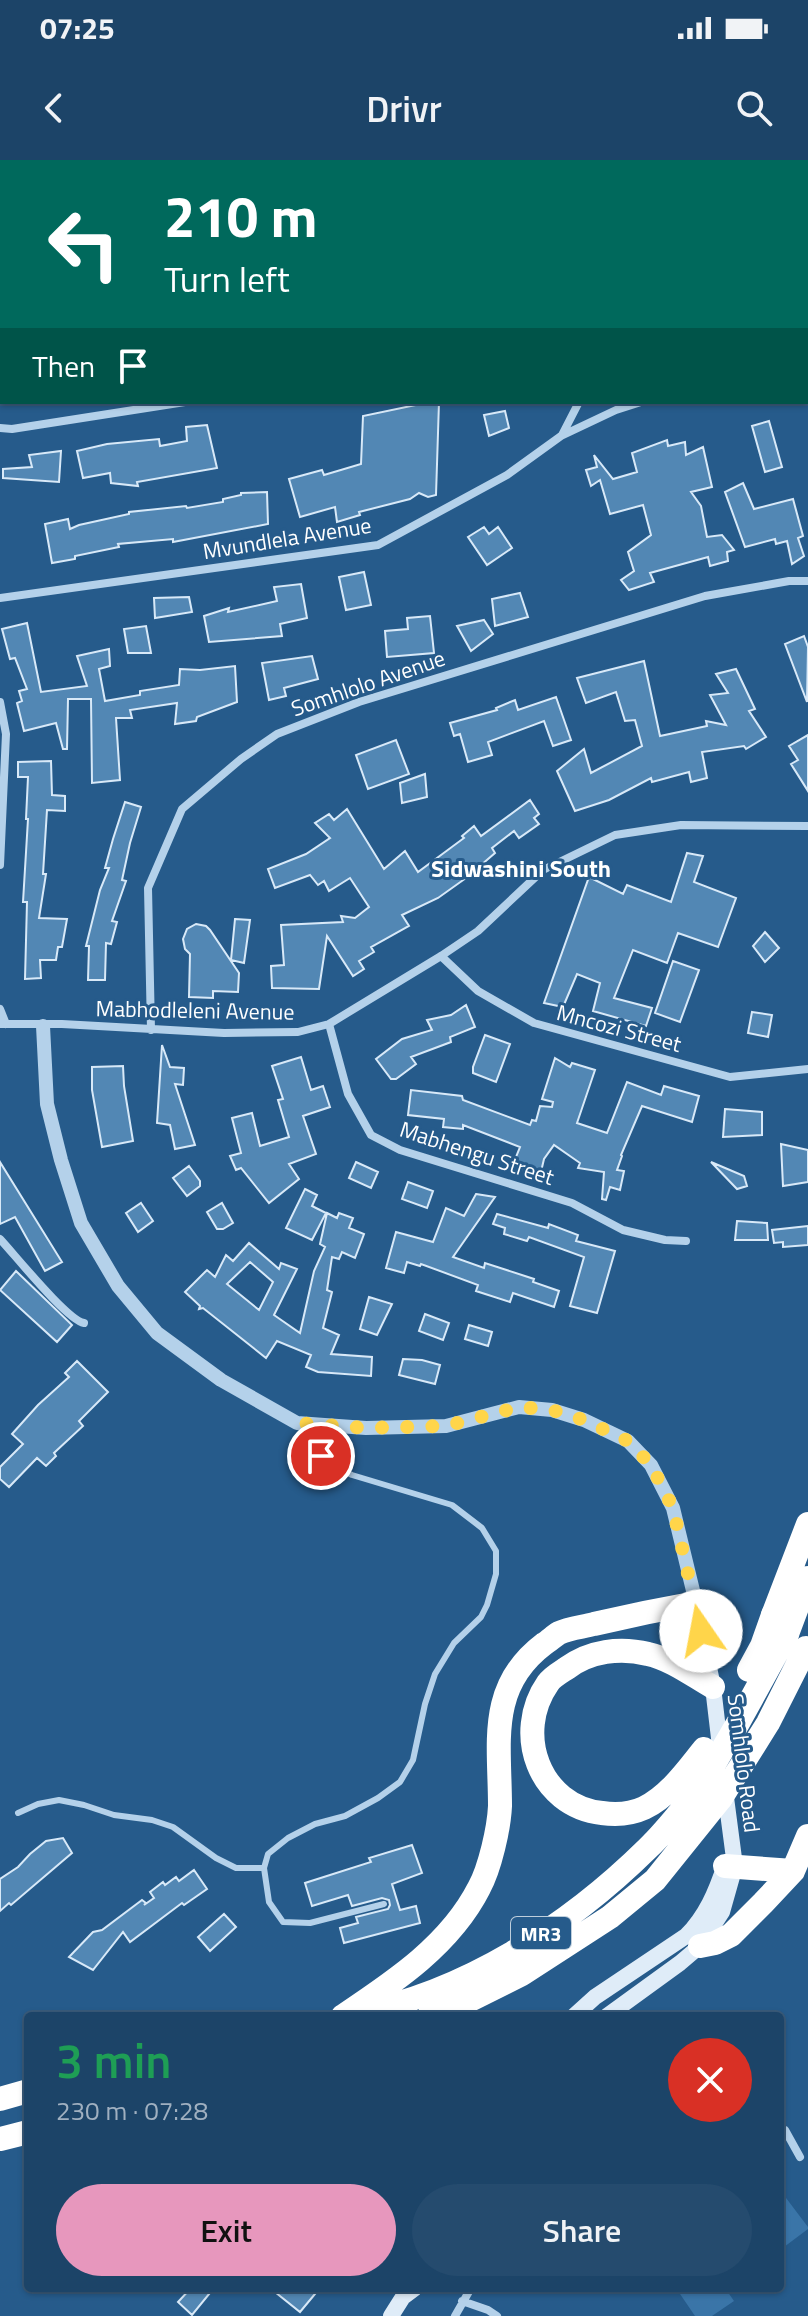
<!DOCTYPE html>
<html lang="en">
<head>
<meta charset="utf-8">
<style>
  :root { --surface:#1c4468; --page:#254b6e; --text:#f1f3f6; --muted:#a0b0c0; --line:#3a5c7c; --accent:#e797bd }
  body { margin:0; font-family:"Titillium Web",sans-serif; background:var(--page); color:var(--text); height:100vh; display:flex; flex-direction:column; font-size:30px; white-space:nowrap }
  * { box-sizing:border-box; margin:0 }
  p { font-size:26px; color:var(--muted) }
  .icon { flex:none; width:44px; height:44px; fill:none; stroke:currentColor; stroke-width:2; stroke-linecap:round; stroke-linejoin:round }
  .map { position:relative; flex:1; overflow:hidden }
  .details { position:absolute; left:24px; top:1852px; width:760px; height:280px; display:flex; flex-direction:column; background:var(--surface); border-radius:8px; box-shadow:0 2px 6px #0004,0 0 0 2px var(--line) }
  .details>* { flex:none }
  .hud { position:absolute; left:0px; top:0px; width:808px; height:244px; box-shadow:0 2px 6px #0004,0 0 0 2px var(--line); background:#00695c; color:#fff; overflow:hidden }
  .pin { position:absolute; display:grid; place-items:center; width:68px; height:68px; color:#fff; margin:-34px; border:4px solid #fff; border-radius:50%; box-shadow:0 2px 8px #0007 }
  .me { position:absolute; width:88px; margin:-44px; rotate:348deg; stroke-linejoin:round; filter:drop-shadow(0 0 6px #0008) }
  .turn { display:flex; align-items:center; gap:28px; height:168px; padding:0 32px; font-size:36px }
  .turn .icon { width:104px; height:104px; stroke-width:2.5 }
  .turn b { display:block; font-size:56px; line-height:68px }
  .then { display:flex; align-items:center; height:76px; padding:0 32px; background:#0003; gap:16px; font-size:30px }
  .round { display:grid; place-items:center; flex:none; width:84px; height:84px; border-radius:42px; background:var(--page) }
  .summary { display:flex; align-items:center; justify-content:space-between; height:136px; padding:0 32px }
  h1 { font-size:48px; font-weight:600; line-height:60px; color:#1e9e55 }
  .cta { display:flex; gap:16px; margin-top:auto; padding:16px 32px }
  .cta a { flex:1; height:92px; border-radius:48px; background:var(--accent); color:#111; font-size:32px; font-weight:600; line-height:92px; text-align:center }
  .cta a+a { background:var(--page); color:var(--text) }
  .status { display:flex; justify-content:space-between; align-items:center; height:56px; padding:0 40px; background:var(--surface); direction:ltr }
  .status svg { height:22px; fill:currentColor }
  header { display:flex; justify-content:space-between; align-items:center; height:104px; padding:0 32px; background:var(--surface); font-size:36px; font-weight:600 }
  .map>svg:first-child { display:block }
</style>
</head>
<body>
<div class="status"><b>07:25</b><svg viewBox="0 0 49 12"><path d="M0 12V9h3v3zM5 12V6h3v6zM10 12V3h3v9zM15 12V0h3v12zM26 1h20v11H26zM47 4h2v5h-2z"/></svg></div>
<header><svg class="icon" aria-label="back" viewBox="0 0 24 24"><path d="M15 5l-7 7 7 7"/></svg>Drivr<svg class="icon" aria-label="search" viewBox="0 0 24 24"><circle cx="10" cy="10" r="6"/><path d="M15 15l6 6"/></svg></header>
<div class="map">
<svg width="808" height="2156" viewBox="0 0 808 2156">
  <rect width="100%" height="100%" fill="#265b8b"/>
  <path fill="#3a75a8" d="M 780,2030 L 808,2067 L 808,2069 L 780,2090 Z
    M 676,2128 L 725,2128 L 734,2141 L 712,2156 L 695,2156 Z"/>
  <g fill="none" stroke-linecap="round" stroke-linejoin="round">
    <path stroke="#a8cdeb" stroke-width="5" d="M 404,0 L 409,2
      M 326,2 L 331,0
      M 586,2 L 586,0
      M 0,205 L 2,205"/>
  </g>
  <path fill="#5287b4" stroke="#d8e9f8" stroke-width="2" fill-rule="evenodd" d="M 430,242 L 439,242 L 436,335 L 428,337 L 419,333 L 410,339 L 359,352 L 360,355 L 337,362 L 335,347 L 300,357 L 289,319 L 322,310 L 324,315 L 361,304 L 363,256 Z
    M 505,251 L 509,268 L 489,276 L 484,255 Z
    M 769,261 L 782,307 L 765,312 L 752,266 Z
    M 207,265 L 217,308 L 137,322 L 138,326 L 111,323 L 110,313 L 83,318 L 77,291 L 107,284 L 159,279 L 160,286 L 187,281 L 186,267 Z
    M 667,280 L 668,286 L 685,282 L 686,295 L 703,287 L 712,327 L 691,332 L 701,346 L 707,377 L 722,375 L 734,390 L 727,392 L 728,401 L 710,406 L 708,397 L 650,413 L 654,422 L 629,430 L 621,420 L 634,411 L 628,392 L 651,375 L 643,345 L 610,354 L 600,320 L 591,326 L 586,310 L 597,307 L 594,295 L 613,319 L 637,312 L 632,293 Z
    M 61,291 L 59,322 L 3,318 L 3,309 L 32,307 L 29,295 Z
    M 743,323 L 754,349 L 793,339 L 803,376 L 798,378 L 804,396 L 792,404 L 787,381 L 776,384 L 775,379 L 745,387 L 725,332 Z
    M 267,332 L 268,364 L 173,382 L 173,379 L 118,384 L 119,387 L 75,396 L 75,399 L 52,403 L 45,364 L 68,359 L 70,369 L 79,365 L 129,354 L 129,352 L 186,346 L 187,348 L 223,342 L 223,339 L 241,335 L 241,333 Z
    M 484,367 L 489,374 L 498,367 L 512,388 L 487,405 L 468,377 Z
    M 364,412 L 371,445 L 346,450 L 339,417 Z
    M 301,424 L 307,458 L 280,464 L 282,476 L 209,482 L 204,456 L 229,448 L 228,452 L 277,441 L 274,427 Z
    M 520,433 L 528,457 L 495,466 L 492,439 Z
    M 189,437 L 192,452 L 155,458 L 154,438 Z
    M 430,456 L 434,493 L 387,497 L 385,471 L 408,469 L 407,458 Z
    M 484,460 L 493,474 L 471,491 L 457,466 Z
    M 27,463 L 41,532 L 87,526 L 77,496 L 109,489 L 110,506 L 99,509 L 105,541 L 140,535 L 140,531 L 179,525 L 180,509 L 200,510 L 235,506 L 237,542 L 197,557 L 196,561 L 175,564 L 177,543 L 130,550 L 132,558 L 116,558 L 120,620 L 92,623 L 91,539 L 68,539 L 67,589 L 63,589 L 56,563 L 24,571 L 17,543 L 22,541 L 19,531 L 27,529 L 15,498 L 10,499 L 2,469 Z
    M 146,466 L 151,493 L 128,493 L 124,469 Z
    M 804,476 L 808,487 L 807,542 L 785,484 Z
    M 312,496 L 318,519 L 284,528 L 286,536 L 269,540 L 262,503 Z
    M 644,501 L 660,576 L 707,566 L 706,561 L 726,565 L 710,535 L 728,533 L 716,514 L 736,509 L 755,549 L 749,551 L 766,577 L 746,589 L 744,586 L 702,592 L 707,618 L 691,622 L 689,612 L 652,622 L 651,618 L 609,640 L 575,651 L 557,611 L 584,589 L 591,613 L 642,586 L 635,560 L 625,561 L 616,532 L 586,543 L 577,518 Z
    M 556,537 L 571,580 L 553,586 L 544,561 L 488,582 L 492,595 L 468,602 L 460,574 L 454,576 L 450,563 L 497,550 L 496,548 L 515,540 L 518,550 Z
    M 808,575 L 808,631 L 791,604 L 798,600 L 789,586 Z
    M 396,580 L 409,614 L 368,629 L 356,595 Z
    M 51,601 L 52,635 L 65,636 L 65,651 L 47,650 L 43,714 L 46,714 L 39,758 L 67,759 L 62,787 L 58,787 L 56,800 L 40,800 L 41,818 L 25,819 L 27,742 L 23,742 L 28,659 L 26,659 L 28,617 L 18,617 L 18,602 Z
    M 425,614 L 427,637 L 402,643 L 400,623 Z
    M 530,640 L 539,654 L 534,658 L 539,664 L 519,678 L 514,671 L 492,688 L 495,693 L 466,718 L 438,738 L 402,755 L 409,766 L 371,787 L 374,792 L 359,801 L 364,809 L 353,816 L 327,776 L 319,829 L 272,828 L 271,806 L 284,805 L 281,765 L 343,762 L 341,756 L 355,758 L 369,747 L 350,718 L 329,731 L 324,721 L 318,725 L 310,715 L 275,728 L 268,709 L 306,694 L 330,678 L 315,663 L 329,654 L 334,660 L 347,649 L 384,709 L 405,691 L 418,712 L 464,678 L 462,676 L 474,666 L 481,676 Z
    M 125,642 L 141,647 L 130,683 L 122,720 L 126,721 L 112,761 L 117,762 L 111,784 L 106,783 L 105,820 L 88,820 L 89,786 L 86,786 L 100,730 L 109,708 L 105,708 L 113,679 Z
    M 687,693 L 703,696 L 694,722 L 736,738 L 718,787 L 678,773 L 667,803 L 633,790 L 614,838 L 652,848 L 646,866 L 593,851 L 600,823 L 577,814 L 563,847 L 544,843 L 589,717 L 623,734 L 627,725 L 671,742 Z
    M 235,759 L 250,760 L 244,803 L 231,800 Z
    M 196,764 L 206,766 L 210,770 L 239,813 L 238,832 L 213,831 L 213,838 L 189,837 L 190,794 L 185,789 L 183,779 L 187,769 Z
    M 765,772 L 779,788 L 765,802 L 753,786 Z
    M 673,801 L 699,810 L 680,862 L 655,853 Z
    M 466,845 L 475,867 L 450,877 L 451,882 L 411,897 L 416,904 L 396,919 L 391,919 L 376,899 L 402,879 L 432,870 L 427,860 L 451,855 Z
    M 752,852 L 772,855 L 768,877 L 748,873 Z
    M 485,875 L 510,884 L 496,922 L 473,913 L 473,907 Z
    M 162,885 L 170,907 L 184,908 L 183,925 L 175,924 L 195,985 L 175,989 L 170,965 L 157,963 Z
    M 301,897 L 311,930 L 323,926 L 330,947 L 303,956 L 316,994 L 289,1004 L 299,1019 L 269,1043 L 241,1008 L 236,1010 L 230,996 L 241,993 L 232,958 L 252,953 L 260,986 L 289,977 L 278,940 L 283,939 L 272,906 Z
    M 555,898 L 570,907 L 572,903 L 595,910 L 577,963 L 607,973 L 627,922 L 661,935 L 664,926 L 699,936 L 692,962 L 642,946 L 621,995 L 622,996 L 617,1010 L 624,1011 L 620,1030 L 610,1027 L 606,1040 L 602,1039 L 604,1012 L 578,1008 L 580,1003 L 554,985 L 544,999 L 540,1016 L 512,1007 L 520,987 L 463,965 L 463,969 L 443,967 L 444,959 L 408,955 L 411,930 L 462,936 L 463,940 L 530,965 L 532,960 L 536,961 L 540,946 L 552,947 L 553,942 L 542,939 Z
    M 123,906 L 124,926 L 133,981 L 102,987 L 92,930 L 92,907 Z
    M 725,949 L 762,952 L 762,975 L 723,977 Z
    M 781,984 L 808,990 L 808,1022 L 783,1026 Z
    M 0,1002 L 62,1102 L 45,1111 L 15,1057 L 0,1064 Z
    M 356,1002 L 378,1012 L 371,1028 L 349,1018 Z
    M 711,1002 L 744,1016 L 747,1026 L 737,1029 Z
    M 189,1006 L 200,1021 L 200,1026 L 187,1036 L 173,1018 Z
    M 408,1022 L 433,1031 L 427,1048 L 402,1039 Z
    M 305,1029 L 317,1035 L 312,1046 L 326,1053 L 312,1080 L 286,1068 Z
    M 476,1034 L 495,1037 L 453,1097 L 484,1108 L 485,1103 L 534,1119 L 533,1122 L 559,1131 L 554,1147 L 513,1133 L 510,1142 L 476,1131 L 478,1125 L 421,1104 L 420,1106 L 407,1102 L 404,1113 L 386,1108 L 396,1072 L 433,1082 L 446,1048 L 464,1056 Z
    M 141,1043 L 153,1061 L 138,1072 L 126,1053 Z
    M 222,1043 L 233,1063 L 223,1069 L 217,1069 L 207,1052 Z
    M 327,1053 L 337,1058 L 339,1053 L 353,1058 L 349,1068 L 364,1074 L 355,1098 L 342,1092 L 339,1099 L 332,1097 L 327,1130 L 332,1132 L 323,1168 L 339,1175 L 331,1194 L 372,1197 L 371,1216 L 318,1212 L 306,1207 L 311,1195 L 277,1181 L 266,1198 L 203,1148 L 199,1149 L 200,1146 L 185,1132 L 207,1110 L 215,1117 L 226,1095 L 233,1101 L 249,1083 L 279,1109 L 281,1103 L 297,1109 L 274,1155 L 300,1173 L 314,1111 L 325,1087 L 320,1084 ZM 250,1102 L 273,1122 L 259,1150 L 227,1124 Z
    M 497,1054 L 548,1068 L 549,1064 L 578,1075 L 576,1081 L 615,1091 L 597,1153 L 570,1146 L 584,1097 L 529,1077 L 527,1081 L 504,1074 L 505,1068 L 493,1064 Z
    M 737,1061 L 767,1063 L 768,1080 L 735,1080 Z
    M 808,1066 L 808,1085 L 783,1087 L 783,1082 L 774,1083 L 772,1070 Z
    M 16,1111 L 72,1165 L 57,1182 L 0,1130 Z
    M 369,1137 L 392,1144 L 377,1175 L 360,1169 Z
    M 425,1154 L 449,1163 L 443,1180 L 419,1171 Z
    M 469,1165 L 492,1172 L 488,1186 L 465,1179 Z
    M 403,1199 L 422,1200 L 440,1205 L 435,1224 L 399,1215 Z
    M 77,1201 L 108,1232 L 79,1261 L 83,1266 L 54,1293 L 56,1296 L 46,1306 L 37,1298 L 9,1327 L 0,1319 L 0,1307 L 23,1284 L 12,1274 L 38,1245 L 69,1217 L 65,1213 Z
    M 63,1678 L 72,1693 L 11,1745 L 9,1743 L 0,1751 L 0,1719 L 18,1707 L 30,1694 L 46,1681 Z
    M 412,1685 L 422,1713 L 392,1724 L 400,1750 L 416,1746 L 420,1763 L 344,1783 L 340,1768 L 358,1763 L 356,1757 L 388,1749 L 390,1745 L 389,1740 L 382,1738 L 352,1746 L 348,1735 L 312,1746 L 305,1723 L 371,1702 L 369,1698 Z
    M 194,1710 L 207,1729 L 184,1745 L 182,1743 L 130,1782 L 123,1772 L 93,1810 L 69,1797 L 93,1772 L 102,1770 L 142,1740 L 146,1743 L 144,1745 L 154,1738 L 150,1732 L 163,1722 L 165,1725 L 176,1717 L 179,1721 Z
    M 224,1754 L 236,1767 L 210,1791 L 198,1777 Z
    M 191,2128 L 214,2128 L 192,2155 L 178,2142 Z
    M 270,2128 L 320,2128 L 300,2152 Z"/>
  <g fill="none" stroke-linecap="round" stroke-linejoin="round">
    <path stroke="#b4d1ea" stroke-width="6" d="M 718,0 L 720,2
      M 299,1266 L 321,1296 L 335,1307 L 352,1315 L 452,1345 L 482,1368 L 496,1391 L 496,1414 L 487,1445 L 481,1457 L 454,1483 L 435,1514 L 425,1544 L 413,1600 L 400,1622 L 378,1638 L 345,1656 L 315,1664 L 288,1678 L 268,1694 L 264,1708 L 269,1742 L 283,1762 L 310,1763 L 384,1744
      M 18,1653 L 38,1644 L 59,1640 L 84,1645 L 114,1655 L 152,1660 L 173,1667 L 216,1698 L 236,1708 L 264,1708"/>
    <path stroke="#b4d1ea" stroke-width="8" d="M 767,2 L 770,0
      M 806,227 L 808,227
      M 0,268 L 12,269 L 185,242
      M 562,275 L 579,242
      M 0,438 L 378,385 L 507,315 L 561,276 L 616,250 L 641,242
      M 0,542 L 6,574 L 0,705
      M 441,796 L 478,831 L 534,863 L 730,917 L 808,909
      M 0,849 L 6,864
      M 0,864 L 62,864 L 224,873 L 298,872 L 329,864 L 441,796 L 478,771 L 543,710 L 615,675 L 681,665 L 808,666
      M 329,864 L 348,934 L 371,975 L 400,990 L 572,1043 L 623,1070 L 665,1080 L 686,1081
      M 151,870 L 148,728 L 182,649 L 241,599 L 277,574 L 359,542 L 705,436 L 789,421 L 808,421
      M 0,1079 C 15,1095 67,1160 84,1163
      M 780,1972 L 785,1970 L 800,1997
      M 462,2141 L 488,2150 L 497,2156
      M 455,2156 L 471,2128"/>
    <path stroke="#b4d1ea" stroke-width="14" d="M 43,866 L 47,944 L 61,1000 L 81,1063 L 118,1126 L 157,1173 L 221,1220 L 297,1263 L 366,1268 L 446,1266 L 519,1247 L 552,1250 L 584,1260 L 628,1281 L 651,1305 L 673,1348 L 696,1443"/>
    <path stroke="#dfecf8" stroke-width="16" d="M 696,1443 L 713,1527 L 721,1595
      M 574,1856 L 595,1837 L 686,1776 C 706,1756 716,1732 725,1705
      M 607,1856 L 680,1803 L 700,1786 L 722,1752 L 735,1706 L 725,1630
      M 391,2156 L 403,2137 L 415,2128"/>
    <path stroke="#fff" stroke-width="24" d="M 773,1455 L 808,1364
      M 787,1474 L 808,1418
      M 704,1589 C 687,1610 669,1636 644,1648 C 631,1654 616,1655 602,1653 C 539,1646 513,1573 548,1523 C 552,1517 561,1512 567,1508 C 590,1491 620,1487 648,1494 C 671,1499 692,1515 713,1527
      M 725,1706 L 793,1711
      M 700,1786 L 715,1783 L 731,1775 L 763,1743 L 793,1711 L 808,1676
      M 354,1854 C 464,1834 569,1766 648,1688 C 667,1670 683,1648 700,1628
      M 343,1856 C 394,1822 450,1785 479,1728 C 490,1708 499,1668 500,1646 C 500,1583 487,1527 544,1484 C 549,1481 554,1476 559,1473 C 569,1468 583,1467 594,1464 C 628,1456 662,1449 696,1443
      M 429,1856 L 468,1841 L 522,1814 L 610,1757 L 655,1720 L 721,1638
      M 0,1939 L 28,1931
      M 0,1979 L 28,1972"/>
    <path stroke="#fff" stroke-width="24" d="M 749,1510 L 762,1486 L 773,1455
      M 700,1628 L 738,1563 L 787,1474
      M 721,1638 L 768,1563 L 806,1488"/>
  </g>
  <g fill="none" stroke-linecap="round" stroke-linejoin="round">
    <path stroke="#ffd54a" stroke-width="14" stroke-dasharray="0 25.2" d="M 321,1296 L 297,1263 L 366,1268 L 446,1266 L 519,1247 L 552,1250 L 584,1260 L 628,1281 L 651,1305 L 673,1348 L 701,1471"/>
  </g>
  <g text-anchor="middle" dominant-baseline="central" stroke-width="6" stroke-linejoin="round" paint-order="stroke">
    <rect fill="#265b8b" stroke="#becedc" stroke-width="2" x="511" y="1757" width="60" height="32" rx="6"/>
    <g font-size="20" font-weight="bold" fill="#fff">
      <text x="541" y="1773">MR3</text>
    </g>
    <g font-size="22" fill="#fff" stroke="#265b8b">
      <text transform="translate(287 378) rotate(-9)">Mvundlela Avenue</text>
      <text transform="translate(368 523) rotate(-19)">Somhlolo Avenue</text>
      <text transform="translate(195 850) rotate(1)">Mabhodleleni Avenue</text>
      <text transform="translate(619 868) rotate(15)">Mncozi Street</text>
      <text transform="translate(477 993) rotate(18)">Mabhengu Street</text>
      <text transform="translate(744 1603) rotate(83)">Somhlolo Road</text>
    </g>
    <g font-size="24" font-weight="bold" fill="#fff" stroke="#265b8b">
      <text x="521" y="708">Sidwashini South</text>
    </g>
  </g>
</svg>
<div class="pin" style="left:321px;top:1296px;background:#d93025"><svg class="icon" aria-label="arrive" viewBox="0 0 24 24"><path d="M6 21V4h12l-3 4 3 4H6"/></svg></div>
<svg class="me" style="left:701px;top:1471px" viewBox="-20 -20 40 40"><circle r="19" fill="#fff"/><path d="M0-13L10 11 0 6-10 11z" fill="#ffd54a"/></svg>
<div class="hud">
<div class="turn"><svg class="icon" aria-label="left" viewBox="0 0 24 24"><path d="M17 20v-9H6M10 6l-5 5 5 5"/></svg><div><b>210 m</b>Turn left</div></div>
<div class="then">Then<svg class="icon" aria-label="arrive" viewBox="0 0 24 24"><path d="M6 21V4h12l-3 4 3 4H6"/></svg></div>
</div>
<section class="details">
<div class="summary"><div><h1>3 min</h1><p>230 m · 07:28</p></div><a class="round" style="background:#d93025;color:#fff"><svg class="icon" aria-label="close" viewBox="0 0 24 24"><path d="M6 6l12 12M18 6L6 18"/></svg></a></div>
<div class="cta"><a>Exit</a><a>Share</a></div>
</section>
</div>
</body>
</html>
